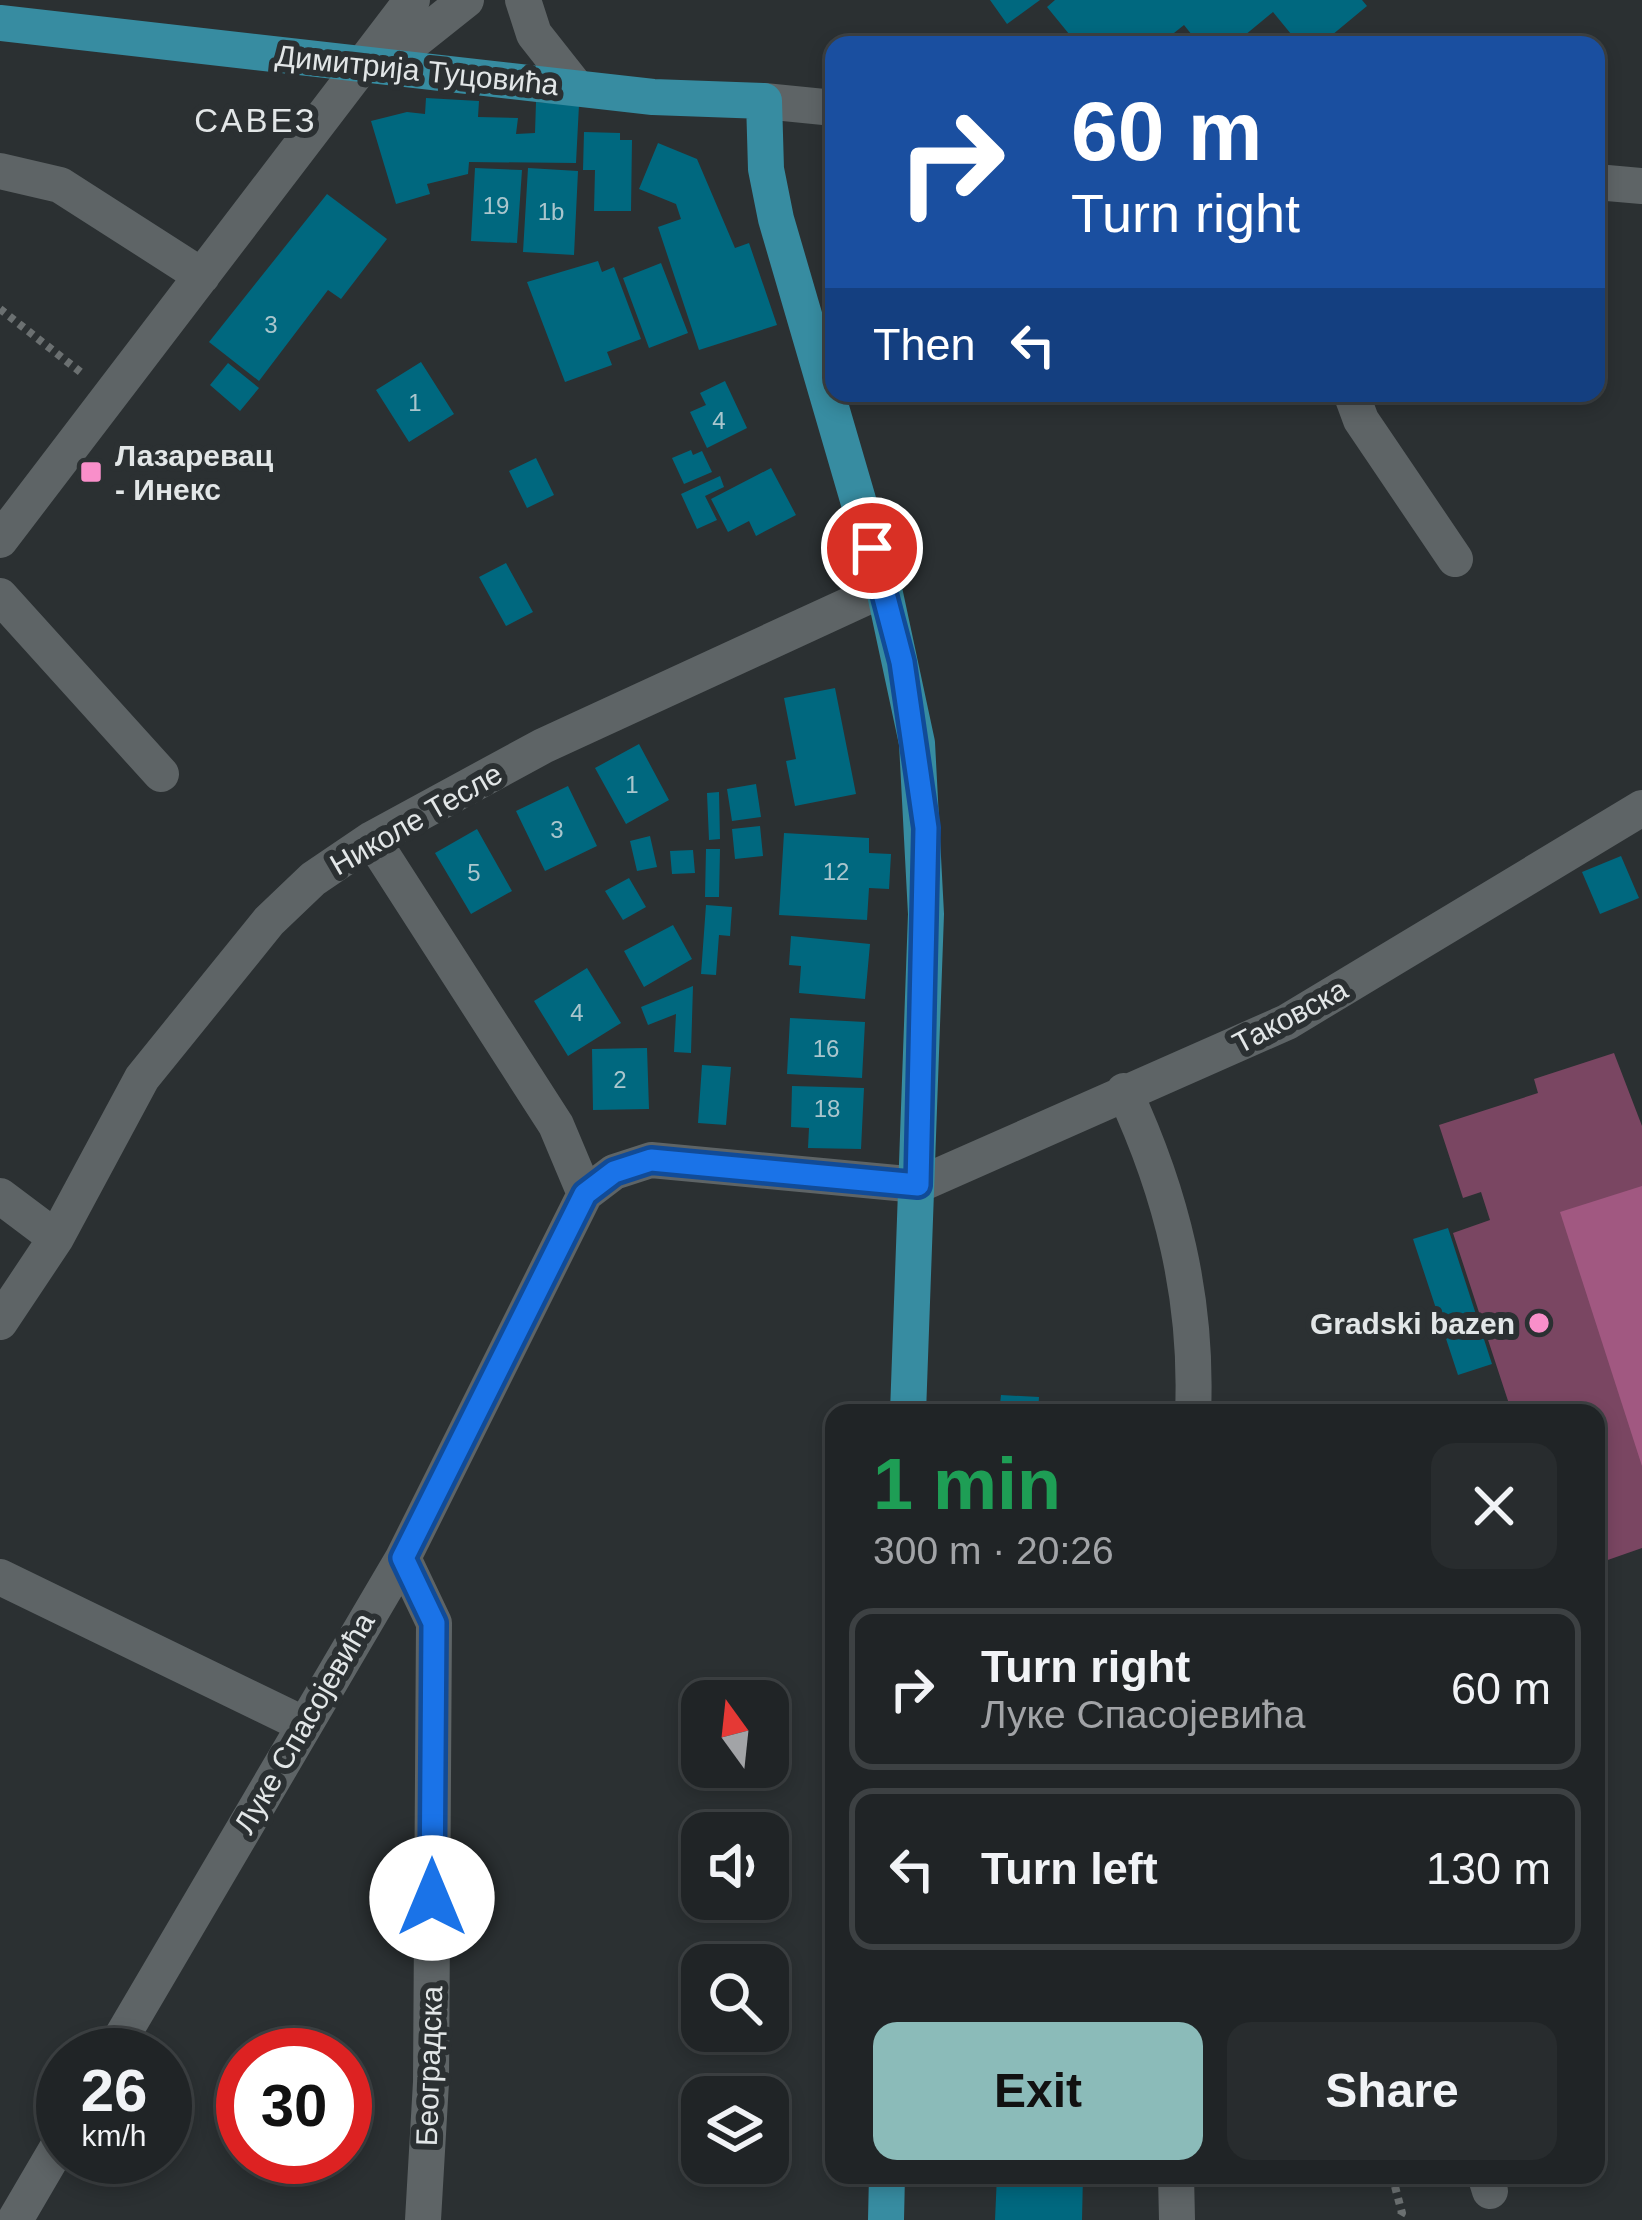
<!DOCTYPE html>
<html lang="en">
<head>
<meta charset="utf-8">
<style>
  :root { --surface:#202426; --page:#282c2e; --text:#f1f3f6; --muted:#a2a4a7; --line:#3d4143; --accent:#8bbbb9 }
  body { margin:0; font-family:Helvetica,sans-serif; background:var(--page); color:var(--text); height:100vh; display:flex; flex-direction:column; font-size:45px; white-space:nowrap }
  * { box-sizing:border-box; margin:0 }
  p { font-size:39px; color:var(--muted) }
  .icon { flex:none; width:66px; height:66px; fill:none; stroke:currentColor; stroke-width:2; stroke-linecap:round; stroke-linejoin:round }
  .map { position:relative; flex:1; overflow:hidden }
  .panel { position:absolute; left:825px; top:1404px; width:780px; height:780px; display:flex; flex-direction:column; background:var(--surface); border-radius:24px; box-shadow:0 6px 18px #0003,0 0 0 3px var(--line) }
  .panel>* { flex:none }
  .guide { position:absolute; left:825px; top:36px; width:780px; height:366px; border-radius:24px; box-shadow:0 6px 18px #0003,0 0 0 3px var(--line); background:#1a4fa0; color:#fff; overflow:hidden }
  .needle { width:78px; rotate:345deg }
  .fabs { position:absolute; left:681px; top:1680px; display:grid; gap:24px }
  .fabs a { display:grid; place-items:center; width:108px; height:108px; border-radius:24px; background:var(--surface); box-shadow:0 6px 18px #0003,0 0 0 3px var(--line); font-size:60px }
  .speed { position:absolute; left:36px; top:2028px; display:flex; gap:24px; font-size:60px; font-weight:700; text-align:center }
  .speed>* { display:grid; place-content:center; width:156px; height:156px; border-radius:50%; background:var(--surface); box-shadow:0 6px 18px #0003,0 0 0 3px var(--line); line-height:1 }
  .speed small { font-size:30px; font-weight:400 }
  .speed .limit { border:18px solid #d22; background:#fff; color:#111 }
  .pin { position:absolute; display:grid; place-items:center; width:102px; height:102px; color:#fff; margin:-51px; border:6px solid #fff; border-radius:50%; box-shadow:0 3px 12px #0007 }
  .me { position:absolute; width:132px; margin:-66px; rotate:0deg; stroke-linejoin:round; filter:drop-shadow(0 0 9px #0008) }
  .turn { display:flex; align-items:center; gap:42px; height:252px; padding:0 48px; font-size:54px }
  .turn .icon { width:156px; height:156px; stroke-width:2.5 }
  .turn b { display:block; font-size:84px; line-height:102px }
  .then { display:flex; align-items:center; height:114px; padding:0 48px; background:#0003; gap:24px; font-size:45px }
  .round { display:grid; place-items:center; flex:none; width:126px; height:126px; border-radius:24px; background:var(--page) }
  .headline { display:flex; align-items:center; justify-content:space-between; height:204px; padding:0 48px }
  h1 { font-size:72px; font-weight:700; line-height:90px; color:#1e9e55 }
  .action { display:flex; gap:24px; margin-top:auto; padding:24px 48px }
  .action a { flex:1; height:138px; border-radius:24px; background:var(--accent); color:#111; font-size:48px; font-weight:700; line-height:138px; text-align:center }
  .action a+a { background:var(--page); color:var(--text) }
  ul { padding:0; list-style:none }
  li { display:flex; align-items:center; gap:36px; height:162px; margin:0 24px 18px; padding:0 24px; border:6px solid var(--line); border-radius:24px }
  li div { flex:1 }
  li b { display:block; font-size:45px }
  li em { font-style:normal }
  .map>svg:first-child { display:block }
</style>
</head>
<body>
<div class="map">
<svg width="1642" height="2220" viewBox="0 0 1642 2220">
  <rect width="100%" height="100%" fill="#2b3032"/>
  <path fill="#7a4662" d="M 1614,1053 L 1642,1126 L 1642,1548 L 1602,1562 L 1596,1543 L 1596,1413 L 1512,1413 L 1453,1233 L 1490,1220 L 1481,1192 L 1463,1198 L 1439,1125 L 1538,1093 L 1534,1079 Z"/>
  <path fill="#a15881" d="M 1642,1186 L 1642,1466 L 1560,1212 Z"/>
  <path fill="#00687f" d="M 990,0 L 1040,0 L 1007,24 Z
    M 1055,0 L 1362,0 L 1367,6 L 1320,45 L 1300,45 L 1273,12 L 1233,45 L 1200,45 L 1184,25 L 1159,45 L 1078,45 L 1047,7 Z
    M 426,98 L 479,101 L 478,117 L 518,118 L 516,134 L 535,133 L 536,102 L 579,105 L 576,163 L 469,162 L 468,174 L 427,184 L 430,194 L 396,204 L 371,121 L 407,112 L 425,114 Z
    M 584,132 L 620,133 L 620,140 L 632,140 L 631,211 L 594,211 L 595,170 L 583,170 Z
    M 658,143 L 697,159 L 735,248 L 749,243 L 777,325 L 699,350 L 658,227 L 681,219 L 676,204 L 639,189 Z
    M 475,168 L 522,170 L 517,243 L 471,241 Z
    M 528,168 L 578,171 L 574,255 L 523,252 Z
    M 327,194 L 387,239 L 341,299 L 328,290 L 259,381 L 209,342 Z
    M 598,261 L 602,272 L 614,267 L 641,339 L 607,352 L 612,365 L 565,382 L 527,282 Z
    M 661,263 L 688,333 L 649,348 L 623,278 Z
    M 421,362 L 454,414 L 409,442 L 376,390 Z
    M 228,363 L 259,388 L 240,411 L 210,385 Z
    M 725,381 L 747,428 L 707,448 L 690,412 L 706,405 L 700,393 Z
    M 691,450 L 693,455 L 702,451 L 712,472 L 684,484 L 672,458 Z
    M 536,458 L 554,495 L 527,508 L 509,471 Z
    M 771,468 L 796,515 L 756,536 L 749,521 L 728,532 L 711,499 Z
    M 720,476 L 724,487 L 705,496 L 717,520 L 697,529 L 681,494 Z
    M 506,563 L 533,612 L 506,626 L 479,577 Z
    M 835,688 L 856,794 L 795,806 L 786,761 L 796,759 L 784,698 Z
    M 639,744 L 669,800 L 626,824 L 595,768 Z
    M 756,784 L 761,817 L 732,821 L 727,789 Z
    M 568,786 L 597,846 L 545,871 L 516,811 Z
    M 719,792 L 720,839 L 709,840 L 707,793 Z
    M 760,826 L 763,856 L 735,859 L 732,829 Z
    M 477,829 L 512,891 L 471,914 L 435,853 Z
    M 784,833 L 869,838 L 869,853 L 891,854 L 889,889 L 869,888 L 867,920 L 779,915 Z
    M 650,836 L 657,867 L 637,871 L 630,841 Z
    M 706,849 L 720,849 L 719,897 L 705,897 Z
    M 693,850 L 695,873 L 672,874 L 670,851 Z
    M 1621,856 L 1639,898 L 1600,914 L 1582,872 Z
    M 629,878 L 646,907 L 623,920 L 605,891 Z
    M 706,905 L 732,907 L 730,936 L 719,935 L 716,975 L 701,974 Z
    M 673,925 L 692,959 L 644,987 L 624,951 Z
    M 791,936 L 870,944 L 865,999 L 799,993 L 801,966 L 789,965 Z
    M 587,968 L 621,1023 L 568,1056 L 534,1001 Z
    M 693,986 L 691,1053 L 674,1052 L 676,1014 L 648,1025 L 641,1007 Z
    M 790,1018 L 865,1022 L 862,1078 L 787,1074 Z
    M 647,1048 L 649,1109 L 593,1110 L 592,1049 Z
    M 702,1065 L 731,1067 L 726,1125 L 698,1123 Z
    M 792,1086 L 864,1088 L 861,1149 L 808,1148 L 809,1128 L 791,1127 Z
    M 1448,1228 L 1492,1364 L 1458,1375 L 1413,1239 Z
    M 1001,1395 L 1039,1397 L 1038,1413 L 999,1413 Z
    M 997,2175 L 1083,2175 L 1082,2220 L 995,2220 Z"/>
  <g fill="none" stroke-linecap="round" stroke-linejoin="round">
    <path stroke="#6b7071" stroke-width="8" stroke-dasharray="6 6" stroke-linecap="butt" d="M 0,309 L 83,374
      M 1392,2175 L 1402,2213 L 1398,2220"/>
    <path stroke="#5e6466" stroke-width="36" d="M 523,0 L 534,34 L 575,86
      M 368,62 L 417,39 L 466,0
      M 764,101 L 834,108
      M 0,171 L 60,185 L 202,276
      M 1596,182 L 1642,186
      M 1351,393 L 1361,420 L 1455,559
      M 0,540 L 412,0
      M 0,596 L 161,774
      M 372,839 L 556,1125 L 585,1194 L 614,1172 L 651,1160 L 918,1185 L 1287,1022 L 1642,808
      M 1124,1091 C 1172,1194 1198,1299 1193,1413
      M 0,1196 L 56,1238
      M 0,1322 L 56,1238 L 142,1078 L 269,921 L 313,879 L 372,839 L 543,746 L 884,589
      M 403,1558 L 434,1623 L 431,2082 L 423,2220
      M 0,1577 L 303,1724
      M 111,2055 L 403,1558 L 585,1194
      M 1176,2175 L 1177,2220
      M 1485,2175 L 1490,2191
      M 15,2220 L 63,2138"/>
    <path stroke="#378ca1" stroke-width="36" d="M 0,23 L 653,97 L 764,101 L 766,169 L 776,219 L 884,589 L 917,743 L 926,914 L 908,1413
      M 886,2220 L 887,2175"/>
  </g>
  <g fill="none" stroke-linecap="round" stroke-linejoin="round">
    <g stroke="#114b97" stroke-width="30">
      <path id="route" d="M 432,1898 L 434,1623 L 403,1558 L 585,1194 L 614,1172 L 651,1160 L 918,1185 L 926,828 L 902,662 L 872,548"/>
    </g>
    <use href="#route" stroke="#1a73e8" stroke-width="21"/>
  </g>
  <g fill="#f98fca" stroke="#2b3032" stroke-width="4.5">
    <rect x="79" y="460" width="24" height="24" rx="6"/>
    <circle cx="1539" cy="1323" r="12"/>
  </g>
  <g text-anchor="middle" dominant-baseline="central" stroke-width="12" stroke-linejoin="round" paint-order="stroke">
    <g font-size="24" fill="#aac6cd">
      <text x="496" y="205">19</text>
      <text x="551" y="211">1b</text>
      <text x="271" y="324">3</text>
      <text x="415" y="402">1</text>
      <text x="719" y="420">4</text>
      <text x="632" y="784">1</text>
      <text x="557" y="829">3</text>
      <text x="836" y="871">12</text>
      <text x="474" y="872">5</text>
      <text x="577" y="1012">4</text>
      <text x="826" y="1048">16</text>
      <text x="620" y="1079">2</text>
      <text x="827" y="1108">18</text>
    </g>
    <g font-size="30" fill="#e2e6e7" stroke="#2b3032">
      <text transform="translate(417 70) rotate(6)">Димитрија Туцовића</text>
      <text transform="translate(416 819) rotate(-30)">Николе Тесле</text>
      <text transform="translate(1290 1016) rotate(-28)">Таковска</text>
      <text transform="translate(304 1723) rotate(-60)">Луке Спасојевића</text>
      <text transform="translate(429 2066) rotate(-88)">Београдска</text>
    </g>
    <g font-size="30" font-weight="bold" fill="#e2e6e7" stroke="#2b3032" text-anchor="start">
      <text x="115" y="455">Лазаревац<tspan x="115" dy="34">- Инекс</tspan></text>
      <text x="1515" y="1323" text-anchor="end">Gradski bazen</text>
    </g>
    <g font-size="33" letter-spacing="3" fill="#e2e6e7" stroke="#2b3032">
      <text x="256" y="120">САВЕЗ</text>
    </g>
  </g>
</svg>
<div class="fabs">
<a><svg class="needle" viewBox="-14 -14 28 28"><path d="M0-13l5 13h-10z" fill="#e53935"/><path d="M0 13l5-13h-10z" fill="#a2a4a7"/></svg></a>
<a><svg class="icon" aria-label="sound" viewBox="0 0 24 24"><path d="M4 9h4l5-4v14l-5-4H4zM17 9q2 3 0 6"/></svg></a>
<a><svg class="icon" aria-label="search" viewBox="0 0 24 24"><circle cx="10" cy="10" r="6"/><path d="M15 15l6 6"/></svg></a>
<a><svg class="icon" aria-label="layers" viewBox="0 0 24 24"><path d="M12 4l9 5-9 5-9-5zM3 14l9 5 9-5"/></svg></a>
</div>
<div class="speed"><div>26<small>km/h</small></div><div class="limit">30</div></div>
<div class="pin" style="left:872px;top:548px;background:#d93025"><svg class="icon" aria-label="arrive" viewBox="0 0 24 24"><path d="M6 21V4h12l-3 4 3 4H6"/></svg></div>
<svg class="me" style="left:432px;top:1898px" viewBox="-20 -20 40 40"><circle r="19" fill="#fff"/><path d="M0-13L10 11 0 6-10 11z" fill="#1a73e8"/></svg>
<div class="guide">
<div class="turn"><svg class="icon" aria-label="right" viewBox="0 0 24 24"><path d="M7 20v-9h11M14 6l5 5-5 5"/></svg><div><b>60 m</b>Turn right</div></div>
<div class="then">Then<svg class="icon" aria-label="left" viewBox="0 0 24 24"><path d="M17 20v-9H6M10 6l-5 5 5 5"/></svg></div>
</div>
<section class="panel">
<div class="headline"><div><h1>1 min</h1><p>300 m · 20:26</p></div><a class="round"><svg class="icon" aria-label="close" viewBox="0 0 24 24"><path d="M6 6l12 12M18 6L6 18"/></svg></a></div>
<ul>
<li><svg class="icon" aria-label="right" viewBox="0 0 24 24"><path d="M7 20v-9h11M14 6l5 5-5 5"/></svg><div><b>Turn right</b><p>Луке Спасојевића</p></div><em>60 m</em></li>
<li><svg class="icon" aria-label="left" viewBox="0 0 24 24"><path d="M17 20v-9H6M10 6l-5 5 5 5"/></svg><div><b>Turn left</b></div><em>130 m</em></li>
</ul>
<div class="action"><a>Exit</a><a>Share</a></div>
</section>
</div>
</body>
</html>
